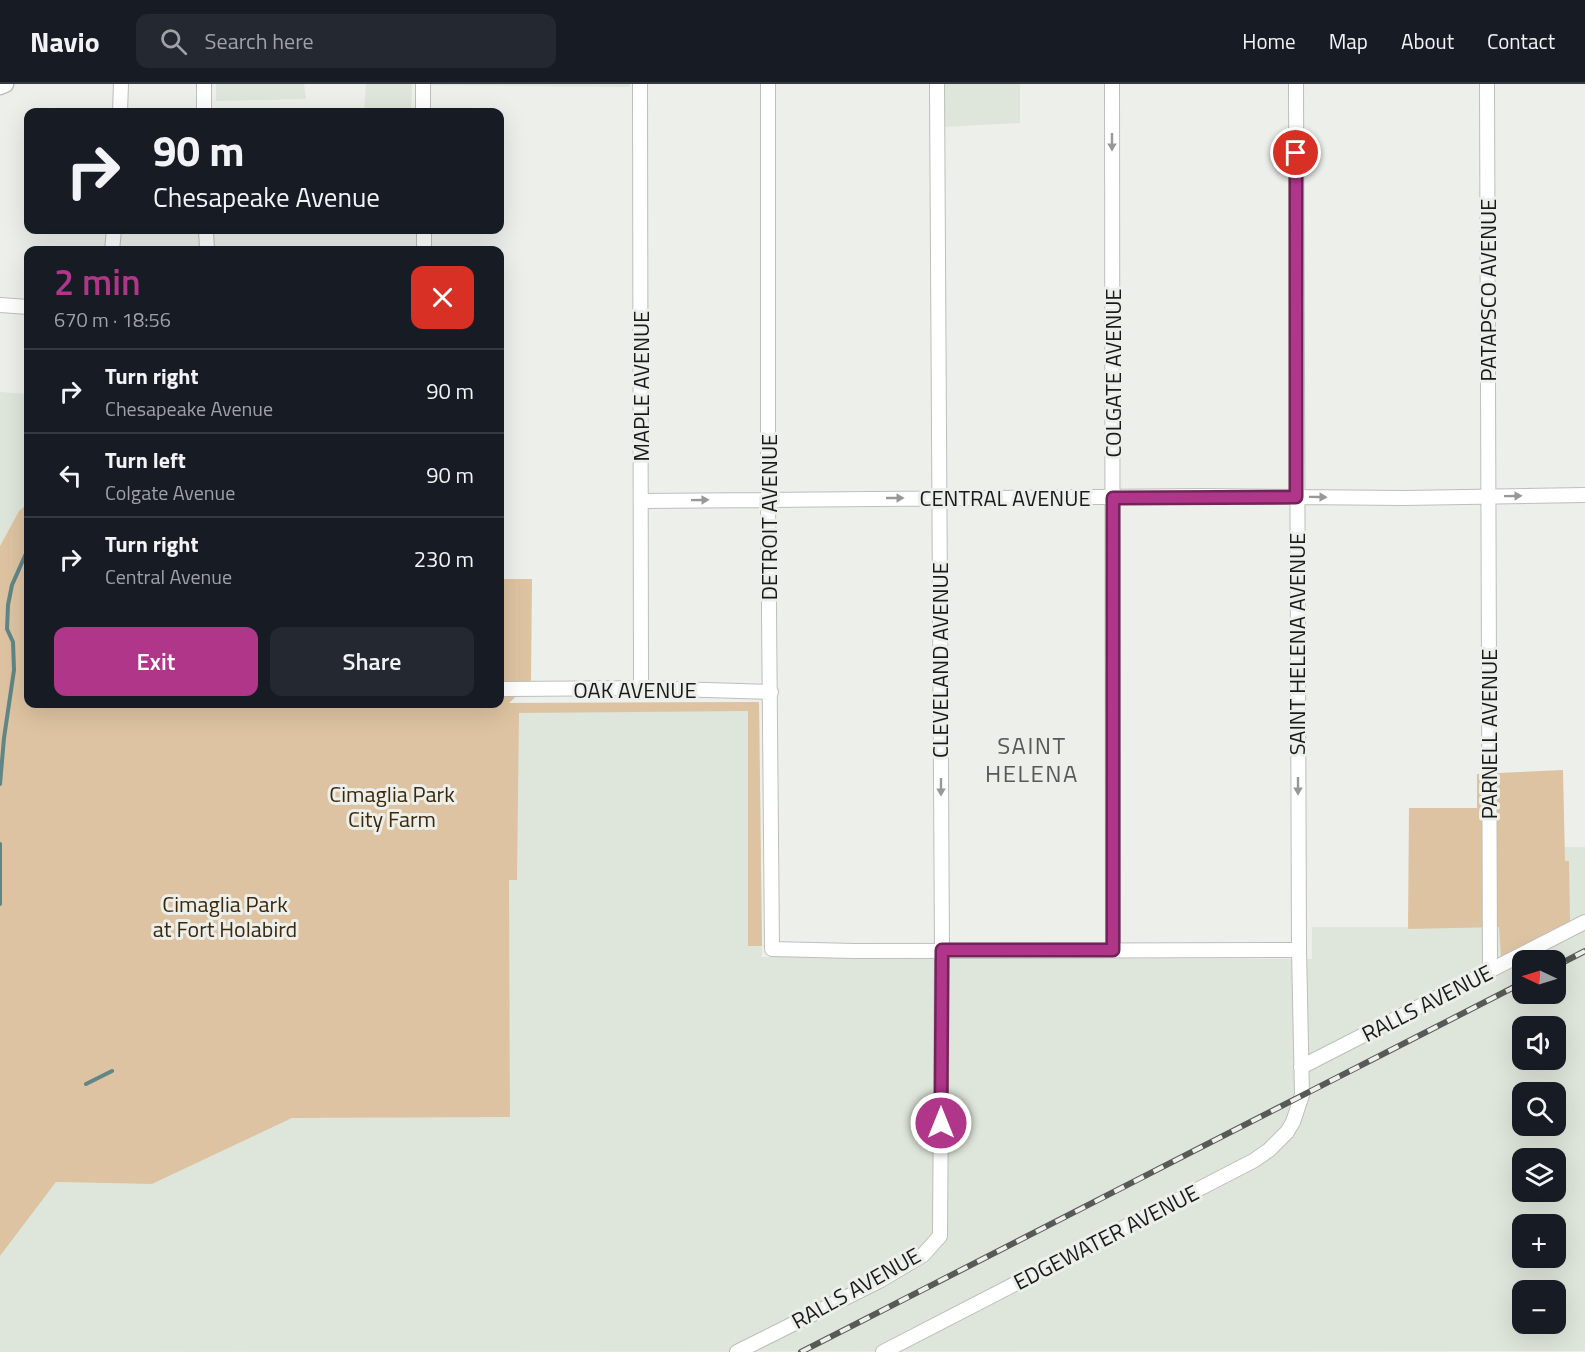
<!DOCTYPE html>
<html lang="en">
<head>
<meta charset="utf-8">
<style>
  :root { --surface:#171b24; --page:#242831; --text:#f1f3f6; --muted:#9ea1a6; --line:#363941; --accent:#b0368a }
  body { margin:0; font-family:"Titillium Web",sans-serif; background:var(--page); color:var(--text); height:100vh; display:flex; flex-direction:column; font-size:22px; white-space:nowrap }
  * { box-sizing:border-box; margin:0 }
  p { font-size:20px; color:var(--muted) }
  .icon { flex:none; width:33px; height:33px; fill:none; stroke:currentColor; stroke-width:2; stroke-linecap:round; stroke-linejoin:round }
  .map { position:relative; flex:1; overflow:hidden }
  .side { position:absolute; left:24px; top:162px; width:480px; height:462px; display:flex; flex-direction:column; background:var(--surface); border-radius:12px; box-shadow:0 6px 24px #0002 }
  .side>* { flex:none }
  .top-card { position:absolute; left:24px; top:24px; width:480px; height:126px; border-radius:12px; box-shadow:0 6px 24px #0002; background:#171b24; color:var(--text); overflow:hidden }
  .needle { width:39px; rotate:274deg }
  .controls { position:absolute; left:1512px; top:866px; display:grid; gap:12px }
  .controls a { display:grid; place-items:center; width:54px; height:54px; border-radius:12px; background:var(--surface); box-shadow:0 6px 24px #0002; font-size:30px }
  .pin { position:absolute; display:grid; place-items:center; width:51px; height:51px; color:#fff; margin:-26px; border:3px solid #fff; border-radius:50%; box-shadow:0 2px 6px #0007 }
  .me { position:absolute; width:66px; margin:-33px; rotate:0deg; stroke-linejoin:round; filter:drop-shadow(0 0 4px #0008) }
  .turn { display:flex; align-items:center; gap:21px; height:126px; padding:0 30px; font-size:27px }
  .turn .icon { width:78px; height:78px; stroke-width:2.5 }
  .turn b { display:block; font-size:42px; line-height:51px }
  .round { display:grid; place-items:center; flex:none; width:63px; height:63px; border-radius:12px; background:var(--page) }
  .overview { display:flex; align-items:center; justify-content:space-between; height:102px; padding:0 30px }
  h1 { font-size:36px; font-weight:600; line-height:45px; color:var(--accent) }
  .cta { display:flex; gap:12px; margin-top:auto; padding:12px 30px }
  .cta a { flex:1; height:69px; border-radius:12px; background:var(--accent); color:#fff; font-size:24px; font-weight:600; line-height:69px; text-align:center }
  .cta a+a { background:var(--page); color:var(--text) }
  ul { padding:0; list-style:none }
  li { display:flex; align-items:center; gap:18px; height:84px; padding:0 30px; border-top:2px solid var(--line) }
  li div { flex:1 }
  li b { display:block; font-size:22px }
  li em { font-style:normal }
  header { display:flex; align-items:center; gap:36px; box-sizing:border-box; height:84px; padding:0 30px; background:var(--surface); border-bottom:2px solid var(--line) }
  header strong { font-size:28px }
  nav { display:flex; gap:33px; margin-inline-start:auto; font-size:21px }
  .search { width:420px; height:54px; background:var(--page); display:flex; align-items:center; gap:15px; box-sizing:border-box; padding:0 21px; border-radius:12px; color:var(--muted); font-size:22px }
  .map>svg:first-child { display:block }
</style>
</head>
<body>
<header>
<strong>Navio</strong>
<div class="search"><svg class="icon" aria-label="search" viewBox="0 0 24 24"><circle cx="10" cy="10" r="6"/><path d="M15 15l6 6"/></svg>Search here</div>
<nav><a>Home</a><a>Map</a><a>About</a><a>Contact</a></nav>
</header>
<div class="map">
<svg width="1585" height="1268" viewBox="0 0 1585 1268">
  <rect width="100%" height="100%" fill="#ecefea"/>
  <path fill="#dee5da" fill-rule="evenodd" d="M 216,0 L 304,0 L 306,15 L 216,17 Z
    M 366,0 L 412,0 L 411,28 L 364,28 Z
    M 630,0 L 630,3 L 427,1 L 427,0 Z
    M 943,0 L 1020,0 L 1020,39 L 943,43 Z
    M 0,308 L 28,310 L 28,419 L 19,427 L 0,462 Z
    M 759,618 L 762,873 L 1312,875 L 1312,843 L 1500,843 L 1501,872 L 1569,777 L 1565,777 L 1564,763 L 1585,763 L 1585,1267 L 0,1268 L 0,1172 L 56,1098 L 152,1100 L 292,1034 L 510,1032 L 508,619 ZM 1522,876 L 1556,876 L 1556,909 L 1522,909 ZM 1522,942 L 1556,942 L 1556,975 L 1522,975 ZM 1522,1008 L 1556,1008 L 1556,1041 L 1522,1041 ZM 1522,1074 L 1556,1074 L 1556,1107 L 1522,1107 ZM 1522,1140 L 1556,1140 L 1556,1173 L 1522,1173 ZM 1522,1206 L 1556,1206 L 1556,1239 L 1522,1239 Z"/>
  <path fill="#ddc3a1" d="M 28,419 L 28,620 L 500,620 L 500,495 L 532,495 L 531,598 L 509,619 L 759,618 L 762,862 L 748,862 L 748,627 L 519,629 L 517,796 L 509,796 L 510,1033 L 292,1034 L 152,1100 L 56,1098 L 0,1172 L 0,462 L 19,427 Z
    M 1563,686 L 1565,777 L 1569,777 L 1570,838 L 1501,873 L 1499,843 L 1408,845 L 1409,724 L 1477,724 L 1477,690 Z"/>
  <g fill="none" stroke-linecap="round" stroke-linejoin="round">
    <path stroke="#608686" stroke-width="4" d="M 0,700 L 4,654 L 14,586 L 13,558 L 7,545 L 8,521 L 12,501 L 28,465
      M 0,760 L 0,820
      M 86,1000 L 112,987"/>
    <g stroke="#bdbfbb" stroke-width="16">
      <path id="minor" d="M 204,0 L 204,28
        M 423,0 L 423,28
        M 640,0 L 641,604
        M 768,0 L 768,415 L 772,865 L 855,867 L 1299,866
        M 1112,0 L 1113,866
        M 1487,0 L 1490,887
        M 120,28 L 121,0
        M 206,146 L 207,166
        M 424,146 L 424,166
        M 112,166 L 114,146
        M 0,221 L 28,223
        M 641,417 L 1203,412 L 1403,414 L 1585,411
        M 500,605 L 641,604 L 771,608
        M 1301,983 L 1585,838
        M 737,1268 L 881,1196 L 923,1171 L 940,1152 L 942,866 L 937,0
        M 883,1268 L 1253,1077 L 1269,1066 L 1287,1048 L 1293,1038 L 1302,1011 L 1299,866 L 1296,0"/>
    </g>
    <g stroke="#bdbfbb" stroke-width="19">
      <path id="major" d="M 0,2 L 5,0"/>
    </g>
    <use href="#minor" stroke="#fff" stroke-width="14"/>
    <use href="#major" stroke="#fff" stroke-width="16"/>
    <g stroke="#585a58" stroke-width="6">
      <path id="rail" d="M 1556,882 L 1585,867
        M 801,1268 L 1522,899"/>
    </g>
    <use href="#rail" stroke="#ecefea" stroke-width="4" stroke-dasharray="11" stroke-linecap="butt"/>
  </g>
  <defs><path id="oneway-solid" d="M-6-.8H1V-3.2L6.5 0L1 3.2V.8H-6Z" transform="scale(1.5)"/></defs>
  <g fill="#989898">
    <use href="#oneway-solid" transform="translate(1112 58) rotate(90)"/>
    <use href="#oneway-solid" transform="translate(1513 412) rotate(-1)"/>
    <use href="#oneway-solid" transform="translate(1318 413) rotate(1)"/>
    <use href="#oneway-solid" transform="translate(895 414)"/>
    <use href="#oneway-solid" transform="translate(700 416) rotate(-1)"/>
    <use href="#oneway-solid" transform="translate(1298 702) rotate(90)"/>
    <use href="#oneway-solid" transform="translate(941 703) rotate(90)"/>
  </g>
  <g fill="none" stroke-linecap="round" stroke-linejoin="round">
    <g stroke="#72235a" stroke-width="15">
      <path id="route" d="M 941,1039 L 942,866 L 1113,866 L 1113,414 L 1296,413 L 1296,69"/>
    </g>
    <use href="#route" stroke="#b0368a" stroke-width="10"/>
  </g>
  <g text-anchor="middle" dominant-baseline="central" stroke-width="6" stroke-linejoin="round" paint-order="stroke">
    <g font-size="22" fill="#191a19" stroke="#ecefea">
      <text transform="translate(1488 206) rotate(-90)">PATAPSCO AVENUE</text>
      <text transform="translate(1113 289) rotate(-90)">COLGATE AVENUE</text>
      <text transform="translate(641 302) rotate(-90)">MAPLE AVENUE</text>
      <text x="1005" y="414">CENTRAL AVENUE</text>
      <text transform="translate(769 433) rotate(-90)">DETROIT AVENUE</text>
      <text transform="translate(1297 560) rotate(-90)">SAINT HELENA AVENUE</text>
      <text transform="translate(940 576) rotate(-90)">CLEVELAND AVENUE</text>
      <text x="635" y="606">OAK AVENUE</text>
      <text transform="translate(1489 650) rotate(-90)">PARNELL AVENUE</text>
      <text transform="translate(1427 919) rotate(-27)">RALLS AVENUE</text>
      <text transform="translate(1106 1153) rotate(-27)">EDGEWATER AVENUE</text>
      <text transform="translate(856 1204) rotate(-29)">RALLS AVENUE</text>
    </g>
    <g font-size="22" fill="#3c280b" stroke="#ecefea">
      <text x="392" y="710">Cimaglia Park<tspan x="392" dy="25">City Farm</tspan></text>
      <text x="225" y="820">Cimaglia Park<tspan x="225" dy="25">at Fort Holabird</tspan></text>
    </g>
    <g font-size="24" letter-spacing="1.5" fill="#565955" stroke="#ecefea">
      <text x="1032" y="661">SAINT<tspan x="1032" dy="28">HELENA</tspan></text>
    </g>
  </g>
</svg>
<div class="controls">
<a><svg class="needle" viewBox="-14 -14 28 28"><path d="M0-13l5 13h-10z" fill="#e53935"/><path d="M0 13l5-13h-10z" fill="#9ea1a6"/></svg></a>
<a><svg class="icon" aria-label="sound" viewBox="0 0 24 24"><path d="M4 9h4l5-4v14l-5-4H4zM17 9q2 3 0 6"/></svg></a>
<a><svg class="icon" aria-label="search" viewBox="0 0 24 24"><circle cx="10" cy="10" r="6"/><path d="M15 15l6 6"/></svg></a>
<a><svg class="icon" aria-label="layers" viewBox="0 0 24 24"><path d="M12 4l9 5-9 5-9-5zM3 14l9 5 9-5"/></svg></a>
<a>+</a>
<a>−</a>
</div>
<div class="pin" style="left:1296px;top:69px;background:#d93025"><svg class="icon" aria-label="arrive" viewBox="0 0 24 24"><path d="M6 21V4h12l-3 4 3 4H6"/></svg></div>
<svg class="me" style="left:941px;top:1039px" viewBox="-20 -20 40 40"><circle r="17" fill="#b0368a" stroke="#fff" stroke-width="3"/><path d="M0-11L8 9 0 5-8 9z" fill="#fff"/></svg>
<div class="top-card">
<div class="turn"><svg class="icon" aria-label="right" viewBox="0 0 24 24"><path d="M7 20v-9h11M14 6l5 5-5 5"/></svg><div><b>90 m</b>Chesapeake Avenue</div></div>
</div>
<section class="side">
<div class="overview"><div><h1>2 min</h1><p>670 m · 18:56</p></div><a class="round" style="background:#d93025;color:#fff"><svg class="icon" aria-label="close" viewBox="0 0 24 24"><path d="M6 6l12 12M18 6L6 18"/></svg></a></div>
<ul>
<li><svg class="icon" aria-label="right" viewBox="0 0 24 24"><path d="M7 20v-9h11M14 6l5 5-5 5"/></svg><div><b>Turn right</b><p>Chesapeake Avenue</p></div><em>90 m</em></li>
<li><svg class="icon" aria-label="left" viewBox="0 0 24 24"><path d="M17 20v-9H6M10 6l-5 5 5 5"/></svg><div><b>Turn left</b><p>Colgate Avenue</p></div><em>90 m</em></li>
<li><svg class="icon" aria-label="right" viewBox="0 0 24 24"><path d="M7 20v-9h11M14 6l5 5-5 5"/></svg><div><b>Turn right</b><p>Central Avenue</p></div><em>230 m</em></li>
</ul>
<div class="cta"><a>Exit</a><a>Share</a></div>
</section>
</div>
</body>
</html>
